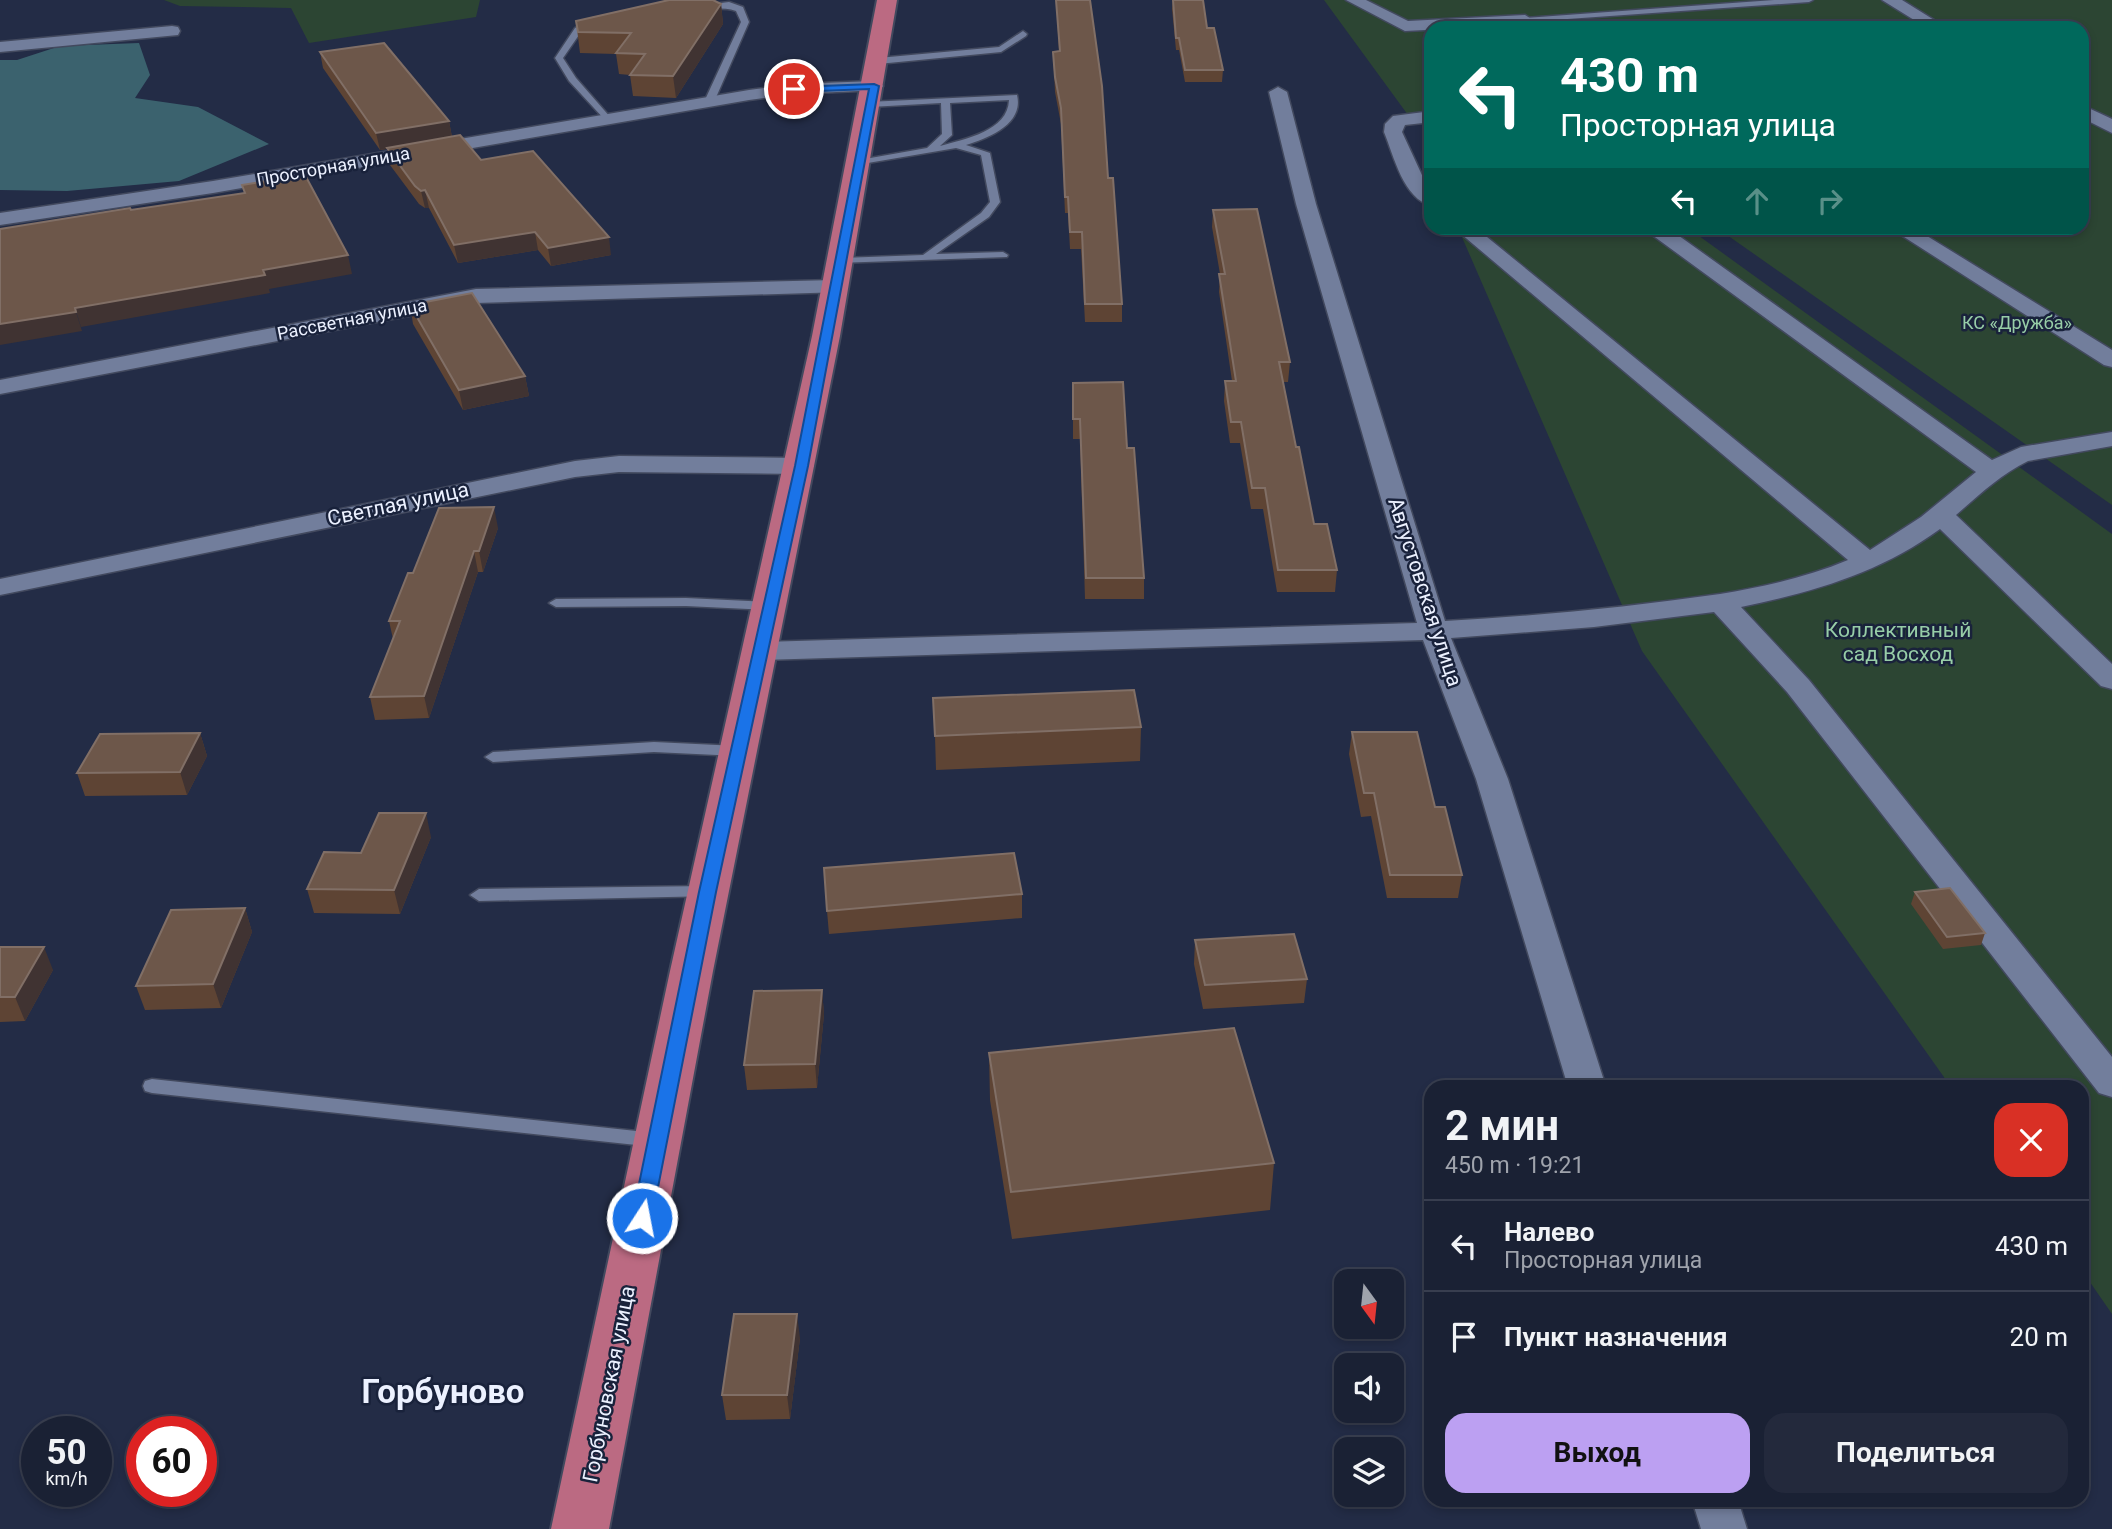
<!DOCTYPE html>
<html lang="ru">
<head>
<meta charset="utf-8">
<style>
  :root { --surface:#1a2134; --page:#23293c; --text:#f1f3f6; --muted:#9fa3ac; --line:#383e4f; --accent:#bca0f2 }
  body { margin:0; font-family:Roboto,sans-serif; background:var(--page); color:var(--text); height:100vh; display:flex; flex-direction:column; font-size:26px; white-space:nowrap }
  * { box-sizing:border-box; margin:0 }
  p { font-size:23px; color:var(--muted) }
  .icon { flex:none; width:38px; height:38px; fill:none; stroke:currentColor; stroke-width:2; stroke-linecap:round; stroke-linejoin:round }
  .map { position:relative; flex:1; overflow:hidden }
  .details { position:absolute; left:1424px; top:1080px; width:665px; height:427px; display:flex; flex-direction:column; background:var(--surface); border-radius:21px; box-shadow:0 4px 10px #0003,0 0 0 2px var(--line) }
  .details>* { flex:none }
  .hud { position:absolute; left:1424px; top:21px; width:665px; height:214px; border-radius:21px; box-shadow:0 4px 10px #0003,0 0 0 2px var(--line); background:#00695c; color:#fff; overflow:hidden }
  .needle { width:46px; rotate:165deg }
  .fabs { position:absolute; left:1334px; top:1269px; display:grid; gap:14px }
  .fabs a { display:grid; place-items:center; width:70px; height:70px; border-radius:14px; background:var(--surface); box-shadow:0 4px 10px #0003,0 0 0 2px var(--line); font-size:35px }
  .speed { position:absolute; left:21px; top:1416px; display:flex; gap:14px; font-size:35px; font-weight:700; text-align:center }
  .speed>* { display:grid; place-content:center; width:91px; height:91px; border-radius:50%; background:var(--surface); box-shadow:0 4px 10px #0003,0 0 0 2px var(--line); line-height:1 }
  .speed small { font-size:18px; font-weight:400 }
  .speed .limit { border:10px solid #d22; background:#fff; color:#111 }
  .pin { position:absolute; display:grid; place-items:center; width:60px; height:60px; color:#fff; margin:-30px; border:4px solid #fff; border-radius:50%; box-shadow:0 2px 7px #0007 }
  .me { position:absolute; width:77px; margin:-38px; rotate:11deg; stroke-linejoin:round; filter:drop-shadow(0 0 5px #0008) }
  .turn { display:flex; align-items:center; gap:24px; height:147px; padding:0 21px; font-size:32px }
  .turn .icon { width:91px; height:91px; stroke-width:2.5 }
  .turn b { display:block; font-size:49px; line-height:60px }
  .lanes { display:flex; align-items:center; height:66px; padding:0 21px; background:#0003; justify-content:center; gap:35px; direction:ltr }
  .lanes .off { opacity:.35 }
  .round { display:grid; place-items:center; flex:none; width:74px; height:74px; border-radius:21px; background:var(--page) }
  .summary { display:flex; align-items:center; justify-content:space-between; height:119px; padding:0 21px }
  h1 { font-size:42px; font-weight:700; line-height:52px }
  .action { display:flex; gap:14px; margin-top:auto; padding:14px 21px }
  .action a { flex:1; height:80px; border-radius:21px; background:var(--accent); color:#111; font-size:28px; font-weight:700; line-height:80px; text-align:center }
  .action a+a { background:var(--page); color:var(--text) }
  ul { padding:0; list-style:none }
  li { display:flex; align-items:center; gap:21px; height:91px; padding:0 21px; border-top:2px solid var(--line) }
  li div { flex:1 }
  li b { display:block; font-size:26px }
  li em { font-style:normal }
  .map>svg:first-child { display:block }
</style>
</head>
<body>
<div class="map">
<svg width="2112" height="1529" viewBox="0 0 2112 1529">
  <rect width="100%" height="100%" fill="#232c46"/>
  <path fill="#2c4533" d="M 164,0 L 480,0 L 476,17 L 309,43 L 291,8 L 180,6 Z
    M 1324,0 L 2112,0 L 2112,505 L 1717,228 L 2082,228 L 2082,28 L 1432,28 L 1431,113 L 1408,115 Z
    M 1458,228 L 1688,228 L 2112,534 L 2112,1314 L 2083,1272 L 2082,1087 L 1951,1087 L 1642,651 Z"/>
  <path fill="#3b626e" d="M 139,43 L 150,75 L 135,98 L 198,107 L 269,144 L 179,181 L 67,191 L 0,190 L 0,60 L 17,60 L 60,46 Z"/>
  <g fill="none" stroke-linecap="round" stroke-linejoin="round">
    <g stroke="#42495e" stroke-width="3">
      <path id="lane" d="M 1774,0 L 1813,0 L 1809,2 L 1525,22 L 1521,20 L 1525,18 Z
        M 729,2 L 743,7 L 749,22 L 714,102 L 709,105 L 704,102 L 741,22 L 736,11 C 723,6 708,11 697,6 Z
        M 593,18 L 600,20 L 581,32 L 563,58 L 576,78 L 611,118 L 606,121 L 569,81 L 555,58 L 575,28 Z
        M 1023,31 L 1027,34 L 1026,36 L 1001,52 L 878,64 L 874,61 L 878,58 L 999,47 Z
        M 1017,95 C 1024,124 989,138 966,145 L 990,153 L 1000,202 L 989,217 L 936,254 L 1003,252 L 1008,255 L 1007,257 L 837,263 L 837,259 L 841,258 L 923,255 L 981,213 L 990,202 L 981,155 L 956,148 L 856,165 L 856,161 L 859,160 L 927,148 L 942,134 L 941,103 L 870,107 L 867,106 L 867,102 ZM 1009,100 C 1008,131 965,139 940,146 L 952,135 L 950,103 Z
        M 686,598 L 771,602 L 778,606 L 771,610 L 686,606 L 556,607 L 549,603 L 556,599 Z
        M 654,742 L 738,746 L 746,751 L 738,756 L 654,752 L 493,762 L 485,757 L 493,752 Z
        M 708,886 L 714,888 L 717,892 L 714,896 L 479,901 L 470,895 L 479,889 Z
        M 152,1079 L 655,1133 L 662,1135 L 665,1140 L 662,1145 L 655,1147 L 152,1093 L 145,1091 L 143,1086 L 145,1081 Z"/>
    </g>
    <g stroke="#42495e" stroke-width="3">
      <path id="street" d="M 1346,0 L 1366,0 L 1408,21 L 1525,15 L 1533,20 L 1525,25 L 1405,31 Z
        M 1882,0 L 1902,0 L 1947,28 L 1927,28 Z
        M 172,26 L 178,27 L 180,31 L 178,35 L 0,52 L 0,42 Z
        M 874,81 L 880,82 L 883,86 L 880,90 L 794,94 L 749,100 L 213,193 L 0,225 L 0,213 L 213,181 L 749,90 L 794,84 Z
        M 1278,87 L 1287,92 L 1316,204 L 1445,621 C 1537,616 1629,607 1720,594 C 1763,587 1808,577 1848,560 L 1454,228 L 1476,228 L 1870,550 L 1921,517 L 1976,472 L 1648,232 L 1645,228 L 1668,228 L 1992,460 L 2021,447 L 2112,432 L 2112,446 L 2028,461 C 2000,475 1979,495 1956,515 L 2112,664 L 2112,689 L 2101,686 L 1940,529 C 1880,573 1813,592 1741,607 L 1809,680 L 2112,1057 L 2112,1097 L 2099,1093 L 1787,692 L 1714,612 L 1594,627 L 1451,638 L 1508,779 L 1606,1087 L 1568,1087 L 1476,779 L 1423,640 L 761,660 L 751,657 L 746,651 L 751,645 L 761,642 L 1417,623 L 1296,204 L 1269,92 Z
        M 2082,105 L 2112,119 L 2112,133 L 2082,118 Z
        M 1432,111 L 1432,122 L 1405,125 L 1402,132 L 1427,186 L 1432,190 L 1432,206 C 1403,199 1394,156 1384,132 L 1385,124 L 1393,116 Z
        M 1890,228 L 1914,228 L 2112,350 L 2112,367 L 2104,365 Z
        M 835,280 L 843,282 L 846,287 L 843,292 L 476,303 L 0,394 L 0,380 L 476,289 Z
        M 619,456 L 801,458 L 810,461 L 814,466 L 810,471 L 801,474 L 619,472 L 575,477 L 0,595 L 0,579 L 575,461 Z
        M 1692,1500 L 1738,1500 L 1747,1529 L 1701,1529 Z"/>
    </g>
    <g stroke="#42495e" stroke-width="4">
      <path id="primary" d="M 877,0 L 897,0 L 840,336 L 713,971 L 609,1529 L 551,1529 L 670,971 L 812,336 Z"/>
    </g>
    <use href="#lane" fill="#727e9c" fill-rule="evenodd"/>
    <use href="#street" fill="#727e9c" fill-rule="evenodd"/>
    <use href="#primary" fill="#bb6a82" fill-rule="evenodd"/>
  </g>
  <path fill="#5e4434" d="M 1056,0 L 1108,178 L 1122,304 L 1122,322 L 1085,322 L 1081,249 L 1070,249 L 1068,213 L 1065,213 L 1061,124 L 1055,92 L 1053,52 L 1059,51 Z
    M 1173,0 L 1207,28 L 1223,70 L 1222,82 L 1185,82 L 1179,50 L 1176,50 L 1172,9 Z
    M 721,4 L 723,24 L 676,98 L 633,96 L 630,75 L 619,74 L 616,54 L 580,53 L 576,21 Z
    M 320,52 L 449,121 L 452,137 L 481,160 L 611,255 L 551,266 L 538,250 L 458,263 L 429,208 L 425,208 L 419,204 L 390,165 L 387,149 L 380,150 L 323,68 Z
    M 1213,210 L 1290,362 L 1288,382 L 1283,382 L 1296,447 L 1314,524 L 1337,570 L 1335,592 L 1277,592 L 1263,509 L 1251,509 L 1240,443 L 1230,443 L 1224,401 L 1225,381 L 1232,381 L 1219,292 L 1220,274 L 1212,227 Z
    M 410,305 L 525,376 L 529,396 L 463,410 L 413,324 Z
    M 1073,383 L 1127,448 L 1144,578 L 1144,599 L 1085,599 L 1080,439 L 1073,439 Z
    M 498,528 L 483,572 L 478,572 L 429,718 L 375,720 L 370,697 L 393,639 L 389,621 L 413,573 Z
    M 1141,727 L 1140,761 L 936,770 L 935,736 Z
    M 1352,732 L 1435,807 L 1462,875 L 1458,898 L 1387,898 L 1371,816 L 1361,817 L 1349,754 Z
    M 200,733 L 207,756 L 187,795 L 85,796 L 77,773 Z
    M 431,837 L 400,914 L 314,913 L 307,889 L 361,853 Z
    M 1915,892 L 1985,933 L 1981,945 L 1943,949 L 1911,904 Z
    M 1022,894 L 1022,918 L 829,934 L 827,911 Z
    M 245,908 L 252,932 L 221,1008 L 145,1010 L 136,986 Z
    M 1195,940 L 1307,979 L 1304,1003 L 1203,1009 L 1194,964 Z
    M 0,947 L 53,970 L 25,1021 L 0,1022 Z
    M 822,990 L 824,1014 L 817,1088 L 747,1090 L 744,1065 Z
    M 989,1053 L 1274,1163 L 1270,1210 L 1012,1239 L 990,1100 Z
    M 800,1338 L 790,1419 L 726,1420 L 722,1395 Z"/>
  <path fill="#403332" d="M 721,4 L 723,24 L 676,98 L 673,76 Z
    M 449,121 L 452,138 L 380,150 L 376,133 Z
    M 425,190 L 429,208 L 425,208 L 421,191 Z
    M 535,232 L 538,250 L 458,263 L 454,245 Z
    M 609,237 L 611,255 L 551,266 L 548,248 Z
    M 348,255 L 352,274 L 269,289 L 270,293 L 81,327 L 75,308 L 263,270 Z
    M 76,312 L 82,331 L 0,345 L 0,324 Z
    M 525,376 L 529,396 L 463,410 L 459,390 Z
    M 494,507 L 498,528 L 483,572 L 479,551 Z
    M 474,551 L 478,572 L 429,718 L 424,696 Z
    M 200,733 L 207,756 L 187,795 L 180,772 Z
    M 426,813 L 431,837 L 400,914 L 394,890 Z
    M 245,908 L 252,932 L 221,1008 L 213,984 Z
    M 44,947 L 53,970 L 25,1021 L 15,997 Z
    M 822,990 L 824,1014 L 817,1088 L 815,1064 Z
    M 797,1314 L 800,1338 L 790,1419 L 787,1395 Z"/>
  <path fill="#6d574a" stroke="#816f66" stroke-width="2" d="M 669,0 L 713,0 L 721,4 L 673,76 L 630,75 L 645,54 L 616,53 L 631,33 L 578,32 L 576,21 Z
    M 1056,0 L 1090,0 L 1102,86 L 1108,178 L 1113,178 L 1122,304 L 1085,304 L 1082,232 L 1070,232 L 1068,197 L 1065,197 L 1061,108 L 1055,77 L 1053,52 L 1060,51 Z
    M 1173,0 L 1203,0 L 1207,28 L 1214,28 L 1223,70 L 1185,70 L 1179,38 L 1176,38 Z
    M 384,43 L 449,121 L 376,133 L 320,52 Z
    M 460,135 L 481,160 L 533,151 L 609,237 L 548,248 L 535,232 L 454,245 L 425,190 L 421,191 L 415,186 L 387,148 Z
    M 305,175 L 348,255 L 263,270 L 265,275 L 75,308 L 76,312 L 0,324 L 0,229 L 130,208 L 131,210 L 245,193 L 242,185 Z
    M 1257,209 L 1290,362 L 1279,362 L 1296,447 L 1299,447 L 1314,524 L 1327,524 L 1337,570 L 1278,570 L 1265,488 L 1252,488 L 1241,422 L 1231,422 L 1225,381 L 1236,381 L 1219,274 L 1225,274 L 1213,210 Z
    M 472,293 L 525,376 L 459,390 L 410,305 Z
    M 1123,382 L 1127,448 L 1134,448 L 1144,578 L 1086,578 L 1080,419 L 1073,419 L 1073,383 Z
    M 494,507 L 479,551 L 474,551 L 424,696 L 370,697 L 400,621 L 389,621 L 408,573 L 413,573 L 439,508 Z
    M 1134,690 L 1141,727 L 935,736 L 933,698 Z
    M 1352,732 L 1417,732 L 1435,807 L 1445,807 L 1462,875 L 1390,875 L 1374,793 L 1364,793 Z
    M 200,733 L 180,772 L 77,773 L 100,734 Z
    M 379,813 L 426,813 L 394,890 L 307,889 L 324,852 L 361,853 Z
    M 1014,853 L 1022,894 L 827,911 L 824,868 Z
    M 1950,888 L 1985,933 L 1947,937 L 1915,892 Z
    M 245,908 L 213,984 L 136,986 L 171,910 Z
    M 1294,934 L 1307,979 L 1205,985 L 1195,940 Z
    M 0,947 L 44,947 L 15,997 L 0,997 Z
    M 822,990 L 815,1064 L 744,1065 L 754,991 Z
    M 1234,1028 L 1274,1163 L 1011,1192 L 989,1053 Z
    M 734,1314 L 797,1314 L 787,1395 L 722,1395 Z"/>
  <path fill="#1a73e8" stroke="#114b97" stroke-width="2" d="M 874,84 L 879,86 L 808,466 L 716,892 L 652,1218 L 649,1223 L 642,1226 L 635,1223 L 632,1218 L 699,892 L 795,466 L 869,89 L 794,92 L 789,89 L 794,87 Z"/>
  <g text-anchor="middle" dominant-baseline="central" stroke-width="5" stroke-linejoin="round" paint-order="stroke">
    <g font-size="18" fill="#ecf1ff" stroke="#19223b">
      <text transform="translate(333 166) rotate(-10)">Просторная улица</text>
      <text transform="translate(352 319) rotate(-11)">Рассветная улица</text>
    </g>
    <g font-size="18" fill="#97cda7" stroke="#19223b">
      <text x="2017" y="322">КС «Дружба»</text>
    </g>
    <g font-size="21" fill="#ecf1ff" stroke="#19223b">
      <text transform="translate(398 504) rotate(-12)">Светлая улица</text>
      <text transform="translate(1425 592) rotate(72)">Августовская улица</text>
      <text transform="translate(609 1384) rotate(-79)">Горбуновская улица</text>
    </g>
    <g font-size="21" fill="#97cda7" stroke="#19223b">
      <text x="1898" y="630">Коллективный<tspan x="1898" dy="24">сад Восход</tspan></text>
    </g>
    <g font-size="33" font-weight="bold" fill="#ecf1ff" stroke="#19223b">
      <text x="443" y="1391">Горбуново</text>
    </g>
  </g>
</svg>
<div class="fabs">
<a><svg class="needle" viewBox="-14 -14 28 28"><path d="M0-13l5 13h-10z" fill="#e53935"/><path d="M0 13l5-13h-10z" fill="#9fa3ac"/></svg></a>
<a><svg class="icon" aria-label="sound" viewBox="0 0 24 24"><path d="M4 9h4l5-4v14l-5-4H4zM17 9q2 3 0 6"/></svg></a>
<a><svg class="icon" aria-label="layers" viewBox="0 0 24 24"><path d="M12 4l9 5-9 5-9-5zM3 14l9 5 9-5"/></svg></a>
</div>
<div class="speed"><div>50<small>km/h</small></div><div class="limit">60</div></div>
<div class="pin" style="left:794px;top:89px;background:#d93025"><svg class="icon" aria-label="arrive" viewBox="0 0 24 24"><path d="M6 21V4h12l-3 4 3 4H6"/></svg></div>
<svg class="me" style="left:642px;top:1218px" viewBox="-20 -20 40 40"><circle r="17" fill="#1a73e8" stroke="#fff" stroke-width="3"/><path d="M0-11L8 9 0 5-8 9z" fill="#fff"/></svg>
<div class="hud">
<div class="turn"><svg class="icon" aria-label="left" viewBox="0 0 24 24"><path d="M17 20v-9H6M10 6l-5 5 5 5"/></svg><div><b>430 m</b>Просторная улица</div></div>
<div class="lanes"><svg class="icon" aria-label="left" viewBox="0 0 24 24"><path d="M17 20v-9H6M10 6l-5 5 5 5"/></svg><svg class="icon off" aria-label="ahead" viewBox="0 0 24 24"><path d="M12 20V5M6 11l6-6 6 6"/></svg><svg class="icon off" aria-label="right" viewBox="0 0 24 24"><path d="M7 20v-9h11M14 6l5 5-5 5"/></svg></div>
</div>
<section class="details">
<div class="summary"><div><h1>2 мин</h1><p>450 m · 19:21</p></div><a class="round" style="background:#d93025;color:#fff"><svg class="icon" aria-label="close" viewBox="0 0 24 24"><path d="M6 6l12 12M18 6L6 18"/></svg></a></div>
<ul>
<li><svg class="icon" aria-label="left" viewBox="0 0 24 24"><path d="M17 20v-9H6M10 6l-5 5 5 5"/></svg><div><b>Налево</b><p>Просторная улица</p></div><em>430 m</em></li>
<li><svg class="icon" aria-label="arrive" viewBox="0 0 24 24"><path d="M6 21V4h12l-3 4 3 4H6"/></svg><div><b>Пункт назначения</b></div><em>20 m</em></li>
</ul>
<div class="action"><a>Выход</a><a>Поделиться</a></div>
</section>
</div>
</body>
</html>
